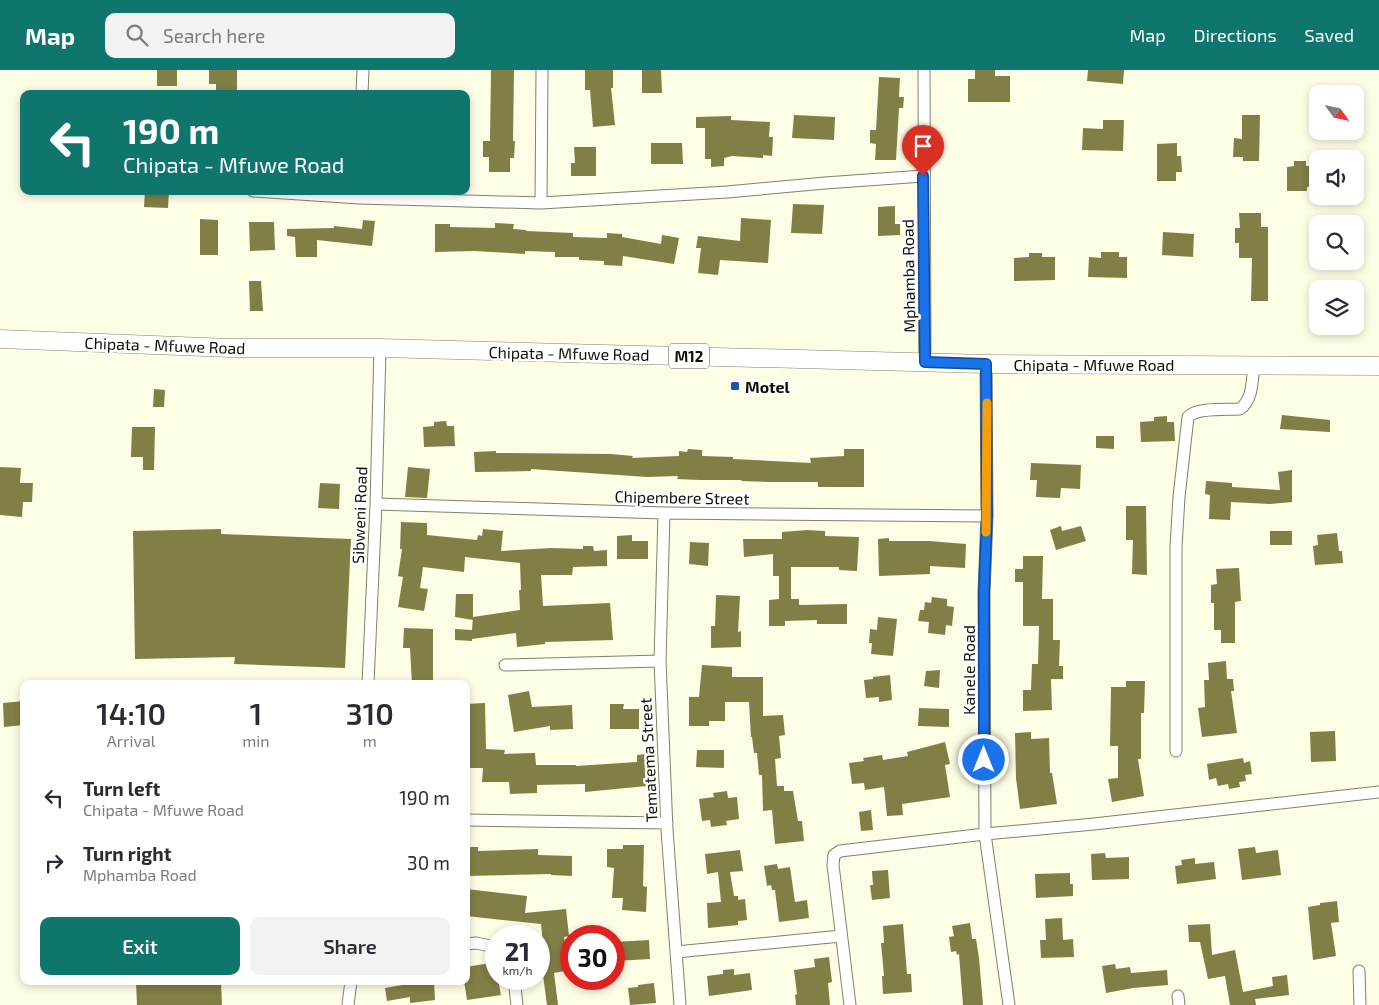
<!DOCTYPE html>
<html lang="en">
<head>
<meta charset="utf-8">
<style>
  :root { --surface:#fff; --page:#f2f2f3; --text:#2b2b33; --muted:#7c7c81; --accent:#0f766e }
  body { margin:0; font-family:"Exo 2",sans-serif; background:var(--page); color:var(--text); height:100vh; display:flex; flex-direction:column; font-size:19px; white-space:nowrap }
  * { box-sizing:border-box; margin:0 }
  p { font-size:16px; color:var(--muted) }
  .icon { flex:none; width:28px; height:28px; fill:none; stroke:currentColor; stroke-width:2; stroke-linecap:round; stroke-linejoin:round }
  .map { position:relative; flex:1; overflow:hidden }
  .details { position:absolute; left:20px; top:610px; width:450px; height:305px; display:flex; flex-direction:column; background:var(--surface); border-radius:10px; box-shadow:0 2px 8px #0003 }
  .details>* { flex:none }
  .top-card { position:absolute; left:20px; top:20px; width:450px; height:105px; border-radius:10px; box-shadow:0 2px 8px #0003; background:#0f766e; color:#fff; overflow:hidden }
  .needle { width:32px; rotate:123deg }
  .buttons { position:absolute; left:1309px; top:15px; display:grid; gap:10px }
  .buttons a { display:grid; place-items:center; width:55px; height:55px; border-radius:10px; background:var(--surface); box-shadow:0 2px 8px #0003; font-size:25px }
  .speed { position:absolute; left:485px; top:855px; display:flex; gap:10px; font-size:25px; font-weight:700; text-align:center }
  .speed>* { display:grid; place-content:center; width:65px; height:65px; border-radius:50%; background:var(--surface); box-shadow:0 2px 8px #0003; line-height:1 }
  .speed small { font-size:12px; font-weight:400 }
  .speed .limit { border:8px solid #d22; background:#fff; color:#111 }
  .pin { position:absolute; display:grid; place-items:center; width:42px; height:42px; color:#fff; margin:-51px -21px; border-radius:50% 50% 50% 0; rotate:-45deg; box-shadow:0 0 5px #0007 }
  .pin .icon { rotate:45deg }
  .me { position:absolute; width:55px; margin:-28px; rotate:0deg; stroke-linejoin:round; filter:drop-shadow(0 0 4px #0008) }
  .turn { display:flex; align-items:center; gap:18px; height:105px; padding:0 20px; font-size:22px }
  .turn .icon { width:65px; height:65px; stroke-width:2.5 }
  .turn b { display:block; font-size:35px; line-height:42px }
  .eta { display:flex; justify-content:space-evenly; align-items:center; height:85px; text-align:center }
  .eta b { font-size:30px; font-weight:600; line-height:35px }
  .action { display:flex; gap:10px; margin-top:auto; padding:10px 20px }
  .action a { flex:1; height:58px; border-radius:10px; background:var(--accent); color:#fff; font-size:20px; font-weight:600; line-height:58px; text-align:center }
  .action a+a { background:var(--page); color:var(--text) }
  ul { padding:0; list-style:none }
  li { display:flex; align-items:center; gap:15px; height:65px; padding:0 20px }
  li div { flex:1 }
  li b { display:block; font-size:19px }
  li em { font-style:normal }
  header { display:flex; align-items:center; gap:30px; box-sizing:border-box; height:70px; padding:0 25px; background:var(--accent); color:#fff }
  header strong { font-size:24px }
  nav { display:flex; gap:28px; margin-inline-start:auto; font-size:18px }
  .search { width:350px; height:45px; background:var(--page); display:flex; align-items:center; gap:12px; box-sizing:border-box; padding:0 18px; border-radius:10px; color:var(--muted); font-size:19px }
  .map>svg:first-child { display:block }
</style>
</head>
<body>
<header>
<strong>Map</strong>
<div class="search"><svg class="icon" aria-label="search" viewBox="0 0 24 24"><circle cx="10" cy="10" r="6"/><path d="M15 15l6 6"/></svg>Search here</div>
<nav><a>Map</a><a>Directions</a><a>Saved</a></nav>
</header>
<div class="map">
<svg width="1379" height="935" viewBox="0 0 1379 935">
  <rect width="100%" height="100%" fill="#fdfde5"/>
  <path fill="#807f46" d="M 157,0 L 177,0 L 177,16 L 157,16 Z
    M 209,0 L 237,0 L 237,24 L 216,24 L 216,14 L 209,14 Z
    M 491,0 L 514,0 L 513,71 L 515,71 L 514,88 L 510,88 L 510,102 L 489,102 L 489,87 L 483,87 L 483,71 L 490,71 Z
    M 585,0 L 613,0 L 613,18 L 611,18 L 615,55 L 593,57 L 590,20 L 585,20 Z
    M 642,0 L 661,0 L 662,23 L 642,23 Z
    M 975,0 L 995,0 L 995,6 L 1010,6 L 1010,32 L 968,32 L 968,9 L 975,9 Z
    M 1088,0 L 1124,0 L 1123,14 L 1087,11 Z
    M 879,7 L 900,8 L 899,27 L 904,27 L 903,38 L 899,38 L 896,90 L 875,90 L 876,74 L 870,73 L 870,60 L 876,60 Z
    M 794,45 L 835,47 L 834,70 L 792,68 Z
    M 1242,45 L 1260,45 L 1259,91 L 1243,91 L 1243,87 L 1233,87 L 1234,68 L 1242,69 Z
    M 731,46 L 731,50 L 770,52 L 769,67 L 773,67 L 772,86 L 763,85 L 763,88 L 732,86 L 724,88 L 724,96 L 711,97 L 711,89 L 705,89 L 705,58 L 696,58 L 696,47 Z
    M 1103,50 L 1124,50 L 1123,81 L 1082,80 L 1083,58 L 1103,59 Z
    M 651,73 L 682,73 L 683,94 L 651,94 Z
    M 1177,73 L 1177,86 L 1181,86 L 1182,102 L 1176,102 L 1176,111 L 1157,111 L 1157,74 Z
    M 574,77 L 596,77 L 596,106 L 571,106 L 571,93 L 575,93 Z
    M 1294,91 L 1306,91 L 1306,96 L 1317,96 L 1317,116 L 1307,117 L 1307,121 L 1287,121 L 1287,97 L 1294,96 Z
    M 145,121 L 169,121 L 168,138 L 144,137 Z
    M 793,134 L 824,135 L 822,164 L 791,163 Z
    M 895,136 L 895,154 L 900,154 L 900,165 L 878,166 L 878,137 Z
    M 1239,143 L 1261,143 L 1261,157 L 1268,157 L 1268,231 L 1251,231 L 1252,188 L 1239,188 L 1239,173 L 1235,173 L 1235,158 L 1240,158 Z
    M 741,148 L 771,150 L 768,193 L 720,190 L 718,205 L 698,203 L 701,178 L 696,178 L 698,166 L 740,171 Z
    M 200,149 L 218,150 L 218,185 L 200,185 Z
    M 363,150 L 375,151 L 372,176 L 317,170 L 317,187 L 296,187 L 295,167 L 287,166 L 287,159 L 334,158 L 334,156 L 362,159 Z
    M 249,152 L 274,152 L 275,180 L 250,181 Z
    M 495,153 L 514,154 L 513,159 L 526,160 L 526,161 L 573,163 L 573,167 L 607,168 L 607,163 L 622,164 L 622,167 L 661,174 L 662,165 L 679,168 L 674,194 L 623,186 L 622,196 L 604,195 L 604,191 L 579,190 L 579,187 L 555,187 L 555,182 L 525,181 L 525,184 L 474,181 L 435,182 L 435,154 L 450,154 L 450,157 L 495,158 Z
    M 1163,162 L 1194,164 L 1193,187 L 1162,185 Z
    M 1101,182 L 1119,182 L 1119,187 L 1127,187 L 1127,208 L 1088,207 L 1089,187 L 1101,188 Z
    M 1029,183 L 1042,183 L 1042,187 L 1055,187 L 1055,210 L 1014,211 L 1014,188 L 1029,187 Z
    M 249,211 L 261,211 L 263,241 L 250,241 Z
    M 154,319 L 165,320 L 164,337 L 153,337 Z
    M 1282,345 L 1330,350 L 1330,362 L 1280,359 Z
    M 1167,346 L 1167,352 L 1174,352 L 1175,371 L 1141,372 L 1140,352 L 1154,351 L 1154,347 Z
    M 446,351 L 447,356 L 454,356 L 455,376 L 424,377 L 423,357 L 434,356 L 434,352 Z
    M 132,357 L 155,357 L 154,400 L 143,400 L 143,387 L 131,387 Z
    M 1096,366 L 1114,366 L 1114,379 L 1096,378 Z
    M 688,379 L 702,380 L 702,386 L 733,387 L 733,389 L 811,393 L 810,388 L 844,386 L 844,379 L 864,379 L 864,417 L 818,417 L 818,412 L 768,412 L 741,411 L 742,410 L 700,410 L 677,409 L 678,406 L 647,407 L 531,399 L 531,401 L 475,402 L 474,382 L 496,381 L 496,383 L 611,384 L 633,386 L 632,388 L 679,386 L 679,381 L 687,382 Z
    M 1031,393 L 1081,395 L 1080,419 L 1061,418 L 1060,428 L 1036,427 L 1037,410 L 1030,410 Z
    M 0,397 L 21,398 L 20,413 L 33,413 L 32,432 L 23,432 L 22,447 L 0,445 Z
    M 408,397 L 430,399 L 427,428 L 405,427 Z
    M 1292,400 L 1292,432 L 1270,434 L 1231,432 L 1230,450 L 1209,449 L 1210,425 L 1205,424 L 1206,411 L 1232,413 L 1232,417 L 1280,420 L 1278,402 Z
    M 320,413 L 340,414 L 339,439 L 318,438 Z
    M 1126,436 L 1146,436 L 1147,505 L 1132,504 L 1133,470 L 1126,470 Z
    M 401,452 L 427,453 L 427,465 L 477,470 L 478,465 L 482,466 L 483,459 L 503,461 L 501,481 L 551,478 L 583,479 L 583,476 L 593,476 L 594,481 L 607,480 L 607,496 L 573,497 L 572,505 L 541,505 L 543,536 L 610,533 L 613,570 L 545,572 L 545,574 L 517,577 L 516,563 L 472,569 L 472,571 L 455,570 L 455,559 L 472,560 L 473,547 L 520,540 L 519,520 L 521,520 L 520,493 L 465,487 L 464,502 L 423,497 L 420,518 L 428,519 L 424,541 L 398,537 L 403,507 L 398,506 L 402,479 L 400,479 Z
    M 1061,456 L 1062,461 L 1081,456 L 1086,471 L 1056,480 L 1050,460 Z
    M 221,459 L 221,464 L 351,469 L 345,598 L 234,594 L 235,587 L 135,589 L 133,461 Z
    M 807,460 L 825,461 L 825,466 L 859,467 L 857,501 L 839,500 L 839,497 L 791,497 L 791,529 L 799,529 L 799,535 L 847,534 L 847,554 L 817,554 L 817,550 L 785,551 L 785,556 L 769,556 L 769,530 L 779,529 L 779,506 L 773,506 L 773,484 L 744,487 L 743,469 L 782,469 L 782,462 Z
    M 1270,461 L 1292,461 L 1292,475 L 1270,475 Z
    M 1337,463 L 1339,481 L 1342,481 L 1343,493 L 1315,495 L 1313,476 L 1318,475 L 1317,465 Z
    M 632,465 L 632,471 L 648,471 L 648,489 L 617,489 L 617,466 Z
    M 889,468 L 889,471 L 929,471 L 966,474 L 965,498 L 930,496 L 930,504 L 879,506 L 878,469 Z
    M 690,472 L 709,473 L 708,496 L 689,494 Z
    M 1023,486 L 1043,486 L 1042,529 L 1053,529 L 1053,570 L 1060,570 L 1059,596 L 1063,596 L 1063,609 L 1051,609 L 1052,640 L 1023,641 L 1023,620 L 1031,620 L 1032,594 L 1038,594 L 1039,556 L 1023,556 L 1023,512 L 1015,512 L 1015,499 L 1023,499 Z
    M 1239,498 L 1241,531 L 1235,532 L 1235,573 L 1221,573 L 1221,560 L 1214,560 L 1214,533 L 1211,533 L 1211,515 L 1217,514 L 1216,499 Z
    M 456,524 L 473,524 L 473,550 L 455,547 Z
    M 716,525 L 740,526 L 738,562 L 741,561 L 741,577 L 711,578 L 711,556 L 715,556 Z
    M 932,527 L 947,529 L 947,536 L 954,537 L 952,556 L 946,555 L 945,565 L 928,563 L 929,552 L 918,551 L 920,540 L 924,540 L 925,532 L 931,533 Z
    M 878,547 L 897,549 L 893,586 L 871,584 L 872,573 L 869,573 L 870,559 L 877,560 Z
    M 404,558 L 433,559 L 433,613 L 412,614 L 410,578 L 403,578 Z
    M 1226,591 L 1227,609 L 1233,609 L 1234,621 L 1231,621 L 1237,663 L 1202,667 L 1198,638 L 1205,637 L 1204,610 L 1209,610 L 1208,593 Z
    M 702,595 L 732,597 L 732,607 L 763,607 L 763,646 L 783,645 L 785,665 L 779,666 L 781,688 L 775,689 L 777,716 L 784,716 L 784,721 L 793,721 L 798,751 L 802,751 L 804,771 L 775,774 L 772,740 L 763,741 L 762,705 L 759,705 L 757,683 L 754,683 L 752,667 L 751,667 L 749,632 L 725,632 L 725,651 L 709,651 L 709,656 L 689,656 L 689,627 L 699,627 Z
    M 940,600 L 939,618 L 924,616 L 926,601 Z
    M 890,605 L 892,630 L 879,632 L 879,627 L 866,628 L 864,610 L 873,609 L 873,607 Z
    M 1126,611 L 1145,611 L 1144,643 L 1141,643 L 1141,689 L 1138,689 L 1144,726 L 1112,732 L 1108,709 L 1118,708 L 1118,676 L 1110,676 L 1111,617 L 1126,617 Z
    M 529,621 L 532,637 L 572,635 L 573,659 L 550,660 L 550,656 L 514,662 L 508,625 Z
    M 24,631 L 24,655 L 4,657 L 3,633 Z
    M 485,633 L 486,679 L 505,680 L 504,684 L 535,683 L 536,695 L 576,695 L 576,696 L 637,692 L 637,685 L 656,683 L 657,715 L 585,722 L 585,714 L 537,715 L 537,723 L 510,724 L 509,712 L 482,712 L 483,698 L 466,698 L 466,634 Z
    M 610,634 L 624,634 L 623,639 L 639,639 L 639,659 L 610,659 Z
    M 919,638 L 949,639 L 949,657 L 918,656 Z
    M 1335,661 L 1336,691 L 1311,692 L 1310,662 Z
    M 1031,662 L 1031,669 L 1049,668 L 1050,703 L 1052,703 L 1057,734 L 1020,739 L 1016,708 L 1015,663 Z
    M 945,672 L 950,694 L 945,695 L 950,727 L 902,734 L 903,745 L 887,746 L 884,717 L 865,720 L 864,713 L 852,714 L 849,693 L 864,691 L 863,688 L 882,685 L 883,690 L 908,686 L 907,682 Z
    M 697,680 L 724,680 L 724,698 L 696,697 Z
    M 1243,688 L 1244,693 L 1250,691 L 1252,704 L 1245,705 L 1246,711 L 1239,712 L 1240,717 L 1229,719 L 1228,714 L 1218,716 L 1216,708 L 1209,710 L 1207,694 Z
    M 727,721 L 728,728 L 737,727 L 739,749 L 726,751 L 727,755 L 711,757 L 710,750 L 702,751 L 699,729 L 714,727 L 713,723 Z
    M 871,740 L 873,760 L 861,761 L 859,742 Z
    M 623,775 L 644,775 L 643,816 L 647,817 L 646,842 L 622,840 L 623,828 L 612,828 L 614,798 L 607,797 L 607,779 L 623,779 Z
    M 466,777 L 478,777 L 478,781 L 538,779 L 538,785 L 572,786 L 572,806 L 551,805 L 551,804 L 466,806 Z
    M 1255,777 L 1256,783 L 1278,780 L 1281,805 L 1242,810 L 1238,779 Z
    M 740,780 L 743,801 L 730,802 L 734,826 L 738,826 L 738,830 L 745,829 L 747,850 L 738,851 L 738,855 L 708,858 L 707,833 L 721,832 L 718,802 L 707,804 L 705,784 Z
    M 1105,783 L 1106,788 L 1129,787 L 1129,809 L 1092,810 L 1091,784 Z
    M 1195,788 L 1195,794 L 1214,792 L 1216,809 L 1177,814 L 1175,796 L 1182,795 L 1181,790 Z
    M 777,794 L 778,799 L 790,797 L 795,832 L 807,830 L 809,848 L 779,852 L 775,820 L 772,820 L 771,815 L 767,816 L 764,796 Z
    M 888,800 L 890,828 L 872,830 L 870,815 L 873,815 L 872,801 Z
    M 1070,803 L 1070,814 L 1073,814 L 1073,826 L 1036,828 L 1035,804 Z
    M 466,819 L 527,826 L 525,843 L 566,839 L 569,866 L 564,867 L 570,900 L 554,903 L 558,935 L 547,935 L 543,905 L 539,906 L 539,884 L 544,883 L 541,854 L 466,846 Z
    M 1337,831 L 1339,852 L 1331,853 L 1336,886 L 1313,890 L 1308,837 L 1320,835 L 1320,833 Z
    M 1062,848 L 1063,870 L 1073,869 L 1074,887 L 1041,888 L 1040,870 L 1046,870 L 1045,849 Z
    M 970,853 L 972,869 L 976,869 L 979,888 L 983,935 L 963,935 L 959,884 L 957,885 L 956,881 L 951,882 L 949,867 L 954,866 L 952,856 Z
    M 903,854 L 907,904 L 911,904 L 912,922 L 883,924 L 882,906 L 884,906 L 881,873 L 884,873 L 883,856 Z
    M 1210,854 L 1212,885 L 1235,880 L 1243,922 L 1273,916 L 1272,907 L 1287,905 L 1289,925 L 1255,929 L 1256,935 L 1230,935 L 1225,906 L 1208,909 L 1200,872 L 1189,872 L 1188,855 Z
    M 649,870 L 650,889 L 615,891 L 614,872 Z
    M 829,887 L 832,912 L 828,913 L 830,935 L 796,935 L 795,925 L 797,924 L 794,900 L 815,897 L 814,889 Z
    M 496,892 L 496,909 L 498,909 L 501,925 L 467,930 L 464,911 L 466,911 L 466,897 Z
    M 1115,894 L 1116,899 L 1130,897 L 1131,903 L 1167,900 L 1168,915 L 1133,918 L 1106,923 L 1102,896 Z
    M 734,899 L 734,905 L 750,903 L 752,920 L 709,926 L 707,906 L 723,904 L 723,900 Z
    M 136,911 L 221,911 L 222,935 L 137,935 Z
    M 408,911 L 434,911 L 435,930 L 410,933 L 410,927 L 387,931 L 385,918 L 408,914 Z
    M 654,913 L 656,933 L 630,935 L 628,918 L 638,917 L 638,915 Z"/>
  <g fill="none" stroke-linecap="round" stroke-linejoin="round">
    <g stroke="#80806b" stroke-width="13">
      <path id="minor" d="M 924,0 L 925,292
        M 362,24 L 363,0
        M 253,121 L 359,128 L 541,133 L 727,122 L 825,113 L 923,106
        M 541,133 L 542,0
        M 986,294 L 987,446 L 984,522 L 985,764 L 1009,935
        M 376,434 L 664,443 L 987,446
        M 664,443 L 660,591 L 667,760 L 680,935
        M 505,595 L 660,591
        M 368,614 L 376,434 L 380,278
        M 1176,681 L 1176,477 L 1179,427 L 1188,347 C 1197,337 1227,340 1240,339 C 1253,330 1252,310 1254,295
        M 466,750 L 667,753
        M 466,874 L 476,873 L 496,877
        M 676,882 L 841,866
        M 1359,901 L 1360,935
        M 514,909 L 517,935
        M 1178,926 L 1179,935
        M 348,935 L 351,911
        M 850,935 L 833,795 L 834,785 L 840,781 L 985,764 L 1094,754 L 1379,722"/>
    </g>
    <g stroke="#80806b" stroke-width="19">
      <path id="primary" d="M 0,269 L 230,278 L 380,278 L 986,294 L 1379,296"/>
    </g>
    <use href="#minor" stroke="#fff" stroke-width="11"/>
    <use href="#primary" stroke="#fff" stroke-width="18"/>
  </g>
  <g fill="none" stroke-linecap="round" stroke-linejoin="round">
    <g stroke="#114b97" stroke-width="12">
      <path id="route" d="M 923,106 L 925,292 L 986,294 L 987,446 L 984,522 L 984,690"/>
    </g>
    <use href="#route" stroke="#1a73e8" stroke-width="9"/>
    <path stroke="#f59e0b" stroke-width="9" d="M 986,462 L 987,333"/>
  </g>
  <rect fill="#1c56a7" stroke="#fff" stroke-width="2" x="730" y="311" width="10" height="10" rx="2.5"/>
  <g text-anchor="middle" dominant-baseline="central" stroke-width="5" stroke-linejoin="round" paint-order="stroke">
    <rect fill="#fff" stroke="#575751" stroke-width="1" x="669" y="273.5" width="40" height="25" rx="4"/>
    <g font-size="15" font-weight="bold" fill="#0f0f07">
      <text x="689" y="286">M12</text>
    </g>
    <g font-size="16" fill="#0f0f07" stroke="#fff">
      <text transform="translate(908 206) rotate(-91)">Mphamba Road</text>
      <text transform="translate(165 275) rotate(2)">Chipata - Mfuwe Road</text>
      <text transform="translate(569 283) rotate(1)">Chipata - Mfuwe Road</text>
      <text x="1094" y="294">Chipata - Mfuwe Road</text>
      <text transform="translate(682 427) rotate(1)">Chipembere Street</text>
      <text transform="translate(359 445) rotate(-88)">Sibweni Road</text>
      <text transform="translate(968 600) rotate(-90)">Kanele Road</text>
      <text transform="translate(648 690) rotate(-93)">Tematema Street</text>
    </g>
    <g font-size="16" font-weight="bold" fill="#0f0f07" stroke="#fff" text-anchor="start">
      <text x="745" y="316">Motel</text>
    </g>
  </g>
</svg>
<div class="buttons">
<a><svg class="needle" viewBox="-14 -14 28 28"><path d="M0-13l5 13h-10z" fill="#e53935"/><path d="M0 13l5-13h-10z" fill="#7c7c81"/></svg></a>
<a><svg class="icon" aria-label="sound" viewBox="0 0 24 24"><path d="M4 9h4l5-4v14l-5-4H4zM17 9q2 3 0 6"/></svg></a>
<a><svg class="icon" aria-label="search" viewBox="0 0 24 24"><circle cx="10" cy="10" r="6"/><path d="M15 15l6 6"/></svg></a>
<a><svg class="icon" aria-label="layers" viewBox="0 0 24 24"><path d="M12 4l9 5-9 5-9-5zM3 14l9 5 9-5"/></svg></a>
</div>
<div class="speed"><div>21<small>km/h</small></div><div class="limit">30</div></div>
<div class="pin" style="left:923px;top:106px;background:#d93025"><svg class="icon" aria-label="arrive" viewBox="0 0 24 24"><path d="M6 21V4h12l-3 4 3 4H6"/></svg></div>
<svg class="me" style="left:984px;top:690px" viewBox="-20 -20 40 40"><circle r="17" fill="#1a73e8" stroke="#fff" stroke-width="3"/><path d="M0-11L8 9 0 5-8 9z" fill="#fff"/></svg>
<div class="top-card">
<div class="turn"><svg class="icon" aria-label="left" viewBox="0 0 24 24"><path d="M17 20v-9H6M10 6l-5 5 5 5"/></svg><div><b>190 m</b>Chipata - Mfuwe Road</div></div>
</div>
<section class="details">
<div class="eta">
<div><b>14:10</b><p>Arrival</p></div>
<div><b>1</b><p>min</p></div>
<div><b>310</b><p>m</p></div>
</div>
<ul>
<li><svg class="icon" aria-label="left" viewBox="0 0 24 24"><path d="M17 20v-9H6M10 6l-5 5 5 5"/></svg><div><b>Turn left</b><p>Chipata - Mfuwe Road</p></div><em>190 m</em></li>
<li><svg class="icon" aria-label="right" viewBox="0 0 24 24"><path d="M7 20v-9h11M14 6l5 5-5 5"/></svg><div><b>Turn right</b><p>Mphamba Road</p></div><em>30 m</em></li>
</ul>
<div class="action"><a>Exit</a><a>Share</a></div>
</section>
</div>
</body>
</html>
